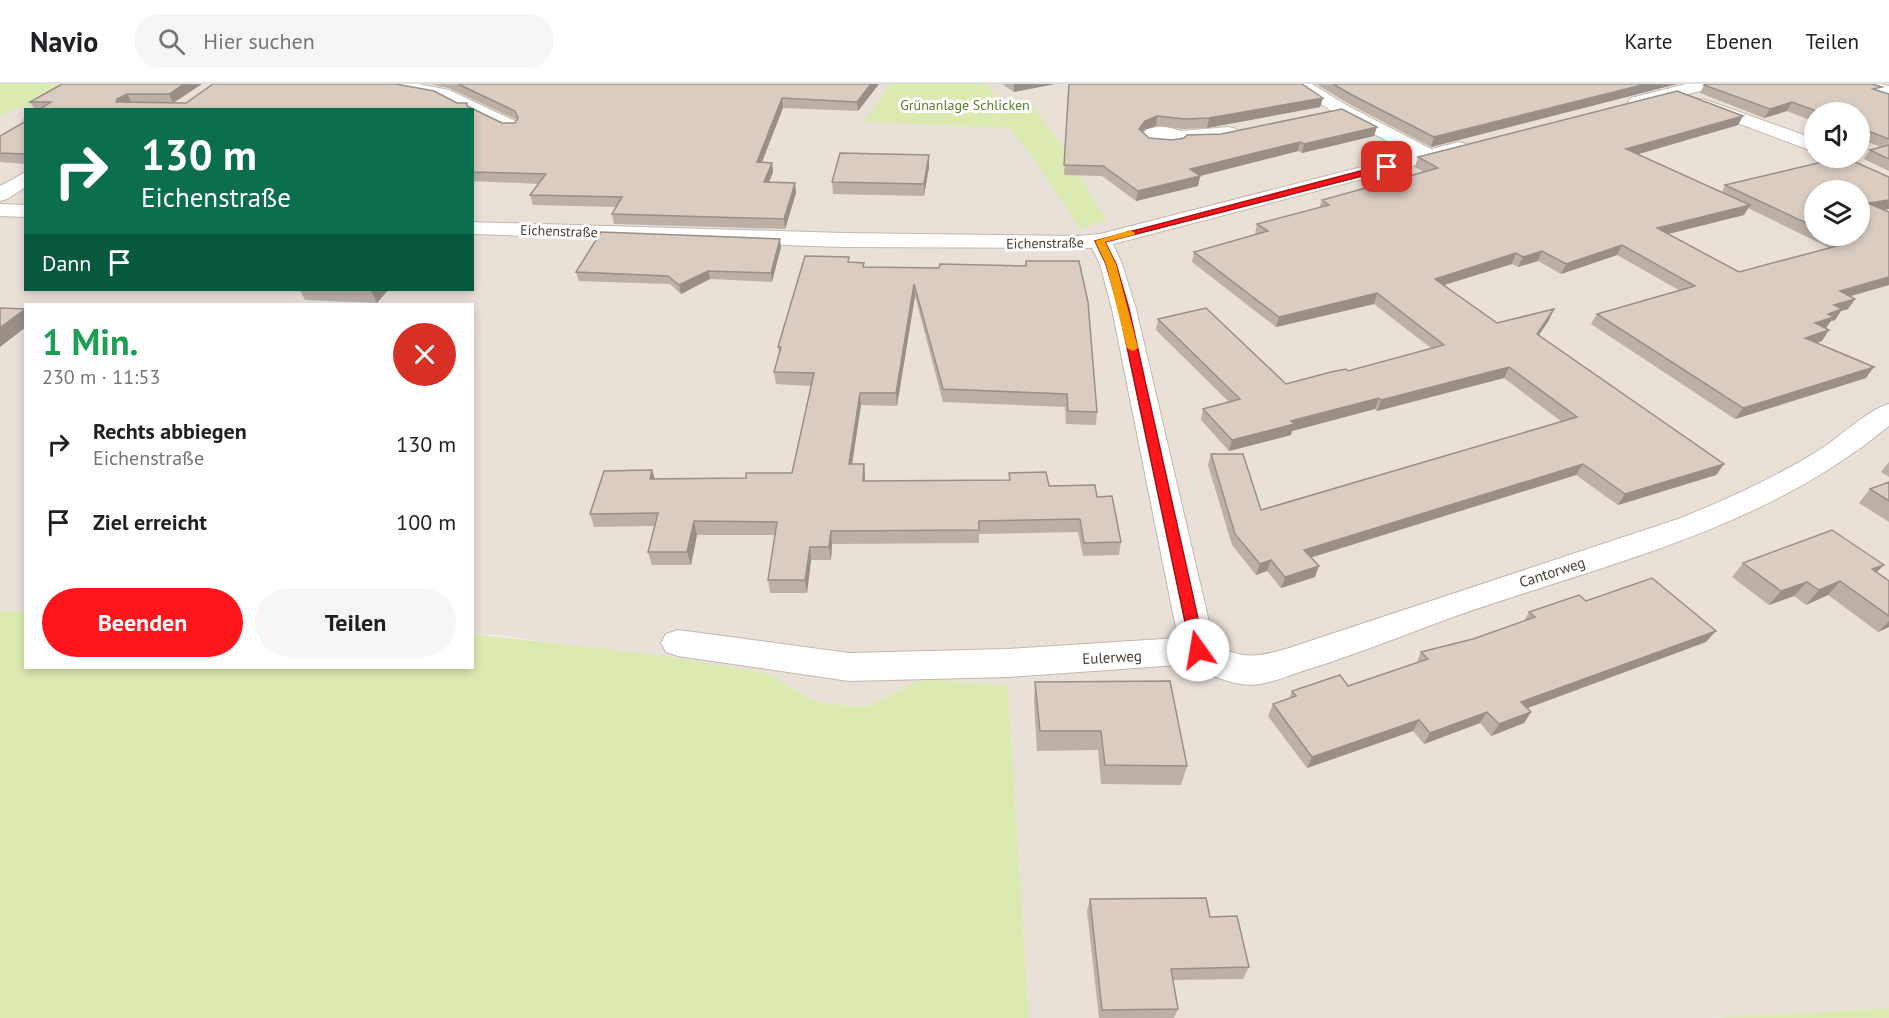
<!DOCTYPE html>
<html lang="de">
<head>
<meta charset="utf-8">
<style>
  :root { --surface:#fff; --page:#f6f6f6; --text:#202124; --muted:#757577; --line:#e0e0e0; --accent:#ff161c }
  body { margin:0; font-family:"PT Sans",sans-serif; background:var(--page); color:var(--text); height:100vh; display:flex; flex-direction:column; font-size:22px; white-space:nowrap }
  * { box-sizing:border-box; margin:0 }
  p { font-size:20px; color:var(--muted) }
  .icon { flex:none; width:33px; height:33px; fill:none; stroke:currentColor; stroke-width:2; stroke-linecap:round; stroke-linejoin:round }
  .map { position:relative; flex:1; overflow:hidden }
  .side { position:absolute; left:24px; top:219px; width:450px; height:366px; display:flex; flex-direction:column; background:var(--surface); border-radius:0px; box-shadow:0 3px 9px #0003 }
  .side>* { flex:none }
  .banner { position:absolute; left:24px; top:24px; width:450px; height:183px; border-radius:0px; box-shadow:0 3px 9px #0003; background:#0b6e4f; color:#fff; overflow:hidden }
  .tools { position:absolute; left:1804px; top:18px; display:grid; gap:12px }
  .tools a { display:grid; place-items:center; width:66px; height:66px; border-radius:50%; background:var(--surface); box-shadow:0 3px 9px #0003; font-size:30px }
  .pin { position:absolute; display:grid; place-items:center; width:51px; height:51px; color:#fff; margin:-26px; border-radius:12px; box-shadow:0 3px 9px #0006 }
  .me { position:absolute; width:66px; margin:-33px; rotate:347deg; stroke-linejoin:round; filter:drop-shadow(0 0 4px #0008) }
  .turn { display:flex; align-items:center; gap:21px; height:126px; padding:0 18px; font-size:27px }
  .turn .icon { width:78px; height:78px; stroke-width:2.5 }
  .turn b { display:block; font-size:42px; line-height:51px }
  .then { display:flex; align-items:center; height:57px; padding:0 18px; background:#0003; gap:12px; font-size:22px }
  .round { display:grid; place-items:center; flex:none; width:63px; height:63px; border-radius:32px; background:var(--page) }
  .headline { display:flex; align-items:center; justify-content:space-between; height:102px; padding:0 18px }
  h1 { font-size:36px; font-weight:600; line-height:45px; color:#1e9e55 }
  .button { display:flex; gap:12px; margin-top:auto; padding:12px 18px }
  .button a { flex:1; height:69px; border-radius:36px; background:var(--accent); color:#fff; font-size:24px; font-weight:600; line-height:69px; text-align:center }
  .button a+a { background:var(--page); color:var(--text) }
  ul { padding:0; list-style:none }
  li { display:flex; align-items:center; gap:18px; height:78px; padding:0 18px }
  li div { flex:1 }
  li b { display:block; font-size:22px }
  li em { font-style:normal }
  header { display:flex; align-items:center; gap:36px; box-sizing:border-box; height:84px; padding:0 30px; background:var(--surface); border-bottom:2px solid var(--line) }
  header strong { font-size:28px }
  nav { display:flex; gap:33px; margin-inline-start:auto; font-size:21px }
  .search { width:420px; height:54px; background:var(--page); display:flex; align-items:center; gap:15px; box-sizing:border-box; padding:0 21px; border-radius:33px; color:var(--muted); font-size:22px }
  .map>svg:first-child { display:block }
</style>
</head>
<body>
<header>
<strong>Navio</strong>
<div class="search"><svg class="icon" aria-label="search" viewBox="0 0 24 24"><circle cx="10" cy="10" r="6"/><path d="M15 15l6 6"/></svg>Hier suchen</div>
<nav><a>Karte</a><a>Ebenen</a><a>Teilen</a></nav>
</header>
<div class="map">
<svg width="1889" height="934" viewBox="0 0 1889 934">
  <rect width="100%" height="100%" fill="#f5efe9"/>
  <path fill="#e9e0d7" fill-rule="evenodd" d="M 0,0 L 1889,0 L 1889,924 L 1711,934 L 1029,934 L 1008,602 L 922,595 L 867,623 L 817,618 L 766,589 L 497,551 L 473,550 L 472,220 L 26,220 L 25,529 L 0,527 ZM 26,26 L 472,26 L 472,206 L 26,206 ZM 1815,28 L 1860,28 L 1860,74 L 1815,74 ZM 1815,106 L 1860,106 L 1860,152 L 1815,152 Z"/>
  <path fill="#dbeab1" d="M 0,0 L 68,0 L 29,23 L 20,22 L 0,33 Z
    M 891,0 L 986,0 L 1001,19 L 1034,23 L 1061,62 L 1084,63 L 1067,73 L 1107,137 L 1080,145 L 1033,74 L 1010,44 L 864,38 Z
    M 0,527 L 25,529 L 26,584 L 472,584 L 473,550 L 652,570 L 766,589 L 817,618 L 866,623 L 922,595 L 1008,602 L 1029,934 L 0,934 Z
    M 1889,924 L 1889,934 L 1711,934 Z"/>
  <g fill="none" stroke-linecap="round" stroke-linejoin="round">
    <g stroke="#c4b8ae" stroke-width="2">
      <path id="minor" d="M 382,0 L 418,0 L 449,6 L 517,38 L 519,42 L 517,46 C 502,50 486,37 472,31 L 472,26 L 461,26 L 438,14 L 385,4 Z
        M 1291,0 L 1312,0 L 1348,22 L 1431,65 L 1459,58 L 1466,60 L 1469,64 L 1466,68 L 1113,160 L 1122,180 L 1136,225 L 1214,559 C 1239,576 1258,573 1286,565 L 1678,435 C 1726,416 1772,395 1816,368 C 1837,356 1868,325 1889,320 L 1889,342 C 1760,448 1606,479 1453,533 C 1406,550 1360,569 1312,584 C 1295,589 1278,597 1260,600 C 1237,604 1211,592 1192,580 L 1008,593 L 849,597 L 678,572 L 666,568 L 661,559 L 666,550 L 678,546 L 849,569 L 1008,565 L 1178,554 L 1112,225 L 1100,180 L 1092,164 L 843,163 L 472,150 L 472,138 L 843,149 L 1078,152 L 1100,150 L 1412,70 L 1336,30 Z
        M 1686,0 L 1715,0 L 1712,4 L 1637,23 L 1631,22 L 1628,18 L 1631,14 Z
        M 1853,0 L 1880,0 L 1889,2 L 1889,13 L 1856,4 Z
        M 1703,15 L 1815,55 L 1815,68 L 1697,24 L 1694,20 L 1697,16 Z
        M 1163,42 L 1181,47 L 1229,43 L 1236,45 L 1238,49 L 1236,53 L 1229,55 L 1184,58 L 1182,61 C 1168,64 1149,67 1140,54 L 1147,45 Z
        M 26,88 L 26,103 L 7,115 L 0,117 L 0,102 Z
        M 0,120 L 26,121 L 26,133 L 0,132 Z"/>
    </g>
    <use href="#minor" fill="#fff" fill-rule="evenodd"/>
  </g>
  <path fill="#bbafa6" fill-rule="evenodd" d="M 62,0 L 202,0 L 173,19 L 457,19 L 468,22 L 502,39 L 515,39 L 517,36 L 449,4 L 430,0 L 879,0 L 858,27 L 783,24 L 762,78 L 772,79 L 773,88 L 769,98 L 795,99 L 796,109 L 785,145 L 614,140 L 612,130 L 616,123 L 533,121 L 530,111 L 539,100 L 472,97 L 472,26 L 35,26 L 30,18 Z
    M 1002,0 L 1055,0 L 1014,8 Z
    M 1069,0 L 1323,14 L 1320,23 L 1207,44 L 1183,45 L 1156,42 L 1144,46 L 1143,48 L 1149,54 L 1172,56 L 1374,52 L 1302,69 L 1298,67 L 1200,92 L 1198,102 L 1136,117 L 1102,92 L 1064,91 Z
    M 1316,0 L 1677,0 L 1431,63 L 1349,20 Z
    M 1704,1 L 1880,7 L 1889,10 L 1889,87 L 1864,75 L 1870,66 L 1881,63 L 1860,55 L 1860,28 L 1815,28 L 1815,38 L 1787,27 L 1764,34 L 1700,9 Z
    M 1743,32 L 1738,41 L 1637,70 L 1722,108 L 1725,101 L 1889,93 L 1889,125 L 1883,126 L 1889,201 L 1851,212 L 1855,215 L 1848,225 L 1841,227 L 1835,236 L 1831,237 L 1825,244 L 1822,257 L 1816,259 L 1866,294 L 1735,335 L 1591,240 L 1597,230 L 1679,206 L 1617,171 L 1561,190 L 1538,177 L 1518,183 L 1512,180 L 1444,201 L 1497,239 L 1549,236 L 1539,251 L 1724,380 L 1716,391 L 1618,421 L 1576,391 L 1311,473 L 1315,493 L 1281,504 L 1267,487 L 1256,491 L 1232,461 L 1208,381 L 1211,370 L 1261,426 L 1562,338 L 1504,294 L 1377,327 L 1375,325 L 1292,347 L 1291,351 L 1229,367 L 1201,336 L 1203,325 L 1229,318 L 1156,246 L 1158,235 L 1286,300 L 1348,287 L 1431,264 L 1374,220 L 1276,243 L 1192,178 L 1194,168 L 1256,150 L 1255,150 L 1257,140 L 1319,124 L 1322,116 L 1424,88 L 1415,83 L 1418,73 ZM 1815,106 L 1860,152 L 1815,152 ZM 1748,124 L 1830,164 L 1739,188 L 1668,150 L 1744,131 Z
    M 26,33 L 26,80 L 0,78 L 0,52 L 25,38 L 23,35 Z
    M 929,83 L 924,112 L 833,110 L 832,98 Z
    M 781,163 L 772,198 L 710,195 L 681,210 L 670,200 L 579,197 L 576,188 Z
    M 849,173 L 849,178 L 864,183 L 939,184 L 1026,182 L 1026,177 L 1097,328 L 1096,341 L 1066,340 L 1065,323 L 943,318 L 915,212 L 897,322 L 861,321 L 852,380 L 864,380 L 865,397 L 1009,396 L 1009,389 L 1049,402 L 1097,413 L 1121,458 L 1119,471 L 1083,472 L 1078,448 L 979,450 L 979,459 L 832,460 L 831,476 L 811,476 L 807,509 L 770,509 L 768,496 L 775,451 L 697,451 L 691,481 L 652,481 L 648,468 L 655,442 L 594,443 L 590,430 L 652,386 L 655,395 L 746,394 L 792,389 L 811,302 L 776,300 L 774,288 L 779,270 L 778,263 Z
    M 300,206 L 388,206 L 377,219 L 305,216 Z
    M 1889,378 L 1889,393 L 1881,388 Z
    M 1889,398 L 1889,438 L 1859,419 L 1870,405 Z
    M 1743,479 L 1877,488 L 1889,497 L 1889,543 L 1878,548 L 1828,511 L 1806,521 L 1794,512 L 1769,521 L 1732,493 Z
    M 1586,517 L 1706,558 L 1528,624 L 1531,628 L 1524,639 L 1491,652 L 1480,639 L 1424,660 L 1413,647 L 1307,684 L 1268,632 L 1273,620 L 1289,615 L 1292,607 L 1348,602 L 1416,580 L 1421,568 L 1473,555 L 1524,537 L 1529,528 Z
    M 1035,598 L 1187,682 L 1181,701 L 1101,700 L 1098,666 L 1037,667 L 1034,618 Z
    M 1090,815 L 1210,833 L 1249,883 L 1243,895 L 1173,896 L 1178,925 L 1174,934 L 1099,934 L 1087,827 Z"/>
  <path fill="#998f87" d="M 184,0 L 202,0 L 173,19 L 169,10 Z
    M 871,0 L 879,0 L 858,27 L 857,18 Z
    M 1014,0 L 1055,0 L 1014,8 Z
    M 1646,0 L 1677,0 L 1431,63 L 1434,53 Z
    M 127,10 L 132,19 L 116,18 L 117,15 Z
    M 782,14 L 783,24 L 758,88 L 757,78 Z
    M 1323,14 L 1320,23 L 1207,44 L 1209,34 Z
    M 1792,18 L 1787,27 L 1764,34 L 1770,25 Z
    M 1157,32 L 1156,42 L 1144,46 L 1138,54 L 1139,45 L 1145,37 Z
    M 1743,32 L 1738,41 L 1622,75 L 1626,65 Z
    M 1377,43 L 1374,52 L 1302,69 L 1304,60 Z
    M 1300,58 L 1298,67 L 1188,95 L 1190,85 Z
    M 929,71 L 929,83 L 924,112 L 924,100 Z
    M 772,79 L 773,88 L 765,108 L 764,98 Z
    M 1200,92 L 1198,102 L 1136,117 L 1138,107 Z
    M 795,99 L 796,109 L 785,145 L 784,135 Z
    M 1889,116 L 1889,125 L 1862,129 L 1868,119 Z
    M 1750,121 L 1744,131 L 1652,154 L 1657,144 Z
    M 780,155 L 781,163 L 772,198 L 771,189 Z
    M 1622,161 L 1617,171 L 1561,190 L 1566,180 Z
    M 1542,167 L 1538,177 L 1518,183 L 1523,173 Z
    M 1516,169 L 1512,180 L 1431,205 L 1435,195 Z
    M 708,187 L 710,195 L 681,210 L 679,201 Z
    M 1889,193 L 1889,201 L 1833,217 L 1840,207 Z
    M 914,200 L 915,212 L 897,322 L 896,309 Z
    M 371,206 L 388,206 L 377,219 Z
    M 1377,209 L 1374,220 L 1276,243 L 1279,233 Z
    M 1855,215 L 1848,225 L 1841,227 L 1835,236 L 1831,237 L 1826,244 L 1808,249 L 1815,239 L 1834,221 Z
    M 25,225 L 26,243 L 0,263 L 0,244 Z
    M 1554,225 L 1549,236 L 1532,261 L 1537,250 Z
    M 1829,246 L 1822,257 L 1798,265 L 1805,254 Z
    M 1509,283 L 1504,294 L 1377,327 L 1381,316 Z
    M 1874,283 L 1866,294 L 1735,335 L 1743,324 Z
    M 860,309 L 861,321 L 850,393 L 849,380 Z
    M 1379,314 L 1375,325 L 1292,347 L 1291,351 L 1229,367 L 1232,356 L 1291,337 Z
    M 864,380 L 865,393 L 864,410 L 863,397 Z
    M 1583,380 L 1576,391 L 1300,477 L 1304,466 Z
    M 1724,380 L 1716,391 L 1618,421 L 1625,410 Z
    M 652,386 L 656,399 L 650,395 Z
    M 694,437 L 697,451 L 691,481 L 687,468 Z
    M 831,447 L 832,460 L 831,476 L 829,463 Z
    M 810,463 L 811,476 L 807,509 L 805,496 Z
    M 1271,476 L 1267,487 L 1256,491 L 1260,480 Z
    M 1884,481 L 1870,495 L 1872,485 Z
    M 1319,482 L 1315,493 L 1281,504 L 1285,493 Z
    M 1840,497 L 1828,511 L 1806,521 L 1819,506 Z
    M 1807,498 L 1794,512 L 1769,521 L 1781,507 Z
    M 1889,537 L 1889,543 L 1878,548 Z
    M 1716,547 L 1706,558 L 1514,629 L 1521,618 Z
    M 1487,628 L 1480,639 L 1424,660 L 1430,649 Z
    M 1531,628 L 1524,639 L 1491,652 L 1499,640 Z
    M 1419,636 L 1413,647 L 1307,684 L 1312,673 Z"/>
  <path fill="#daccc1" stroke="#998f87" stroke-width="1.5" d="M 62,0 L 184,0 L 169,10 L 127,10 L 117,15 L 116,18 L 186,19 L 213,0 L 396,0 L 434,7 L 457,19 L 467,19 L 467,22 L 502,39 L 515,39 L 518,34 L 515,27 L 458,0 L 871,0 L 857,18 L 782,14 L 757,78 L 772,79 L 764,98 L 795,99 L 784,135 L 612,130 L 622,113 L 530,111 L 546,90 L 472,88 L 472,26 L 39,26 L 51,18 L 30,18 Z
    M 1069,0 L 1302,0 L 1323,14 L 1209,34 L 1185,35 L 1157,32 L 1145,37 L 1139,45 L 1149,54 L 1172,56 L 1184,54 L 1187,51 L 1221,50 L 1342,25 L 1377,43 L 1304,60 L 1300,58 L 1190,85 L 1200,92 L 1138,107 L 1103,82 L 1064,81 Z
    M 1333,0 L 1646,0 L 1434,53 L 1352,11 Z
    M 1706,0 L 1872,0 L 1882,3 L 1873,5 L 1889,10 L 1889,55 L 1860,44 L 1860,28 L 1819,28 L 1792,18 L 1770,25 L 1704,1 Z
    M 1677,7 L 1743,32 L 1626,65 L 1750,121 L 1657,144 L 1739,188 L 1848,159 L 1832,152 L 1860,152 L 1860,106 L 1815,106 L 1815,143 L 1725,101 L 1839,74 L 1846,74 L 1889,93 L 1889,116 L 1868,119 L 1889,128 L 1889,193 L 1840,207 L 1855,215 L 1834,221 L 1842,225 L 1828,230 L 1834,233 L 1815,239 L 1829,246 L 1805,254 L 1874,283 L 1743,324 L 1597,230 L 1695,202 L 1622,161 L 1566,180 L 1542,167 L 1523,173 L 1516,169 L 1435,195 L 1497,239 L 1554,225 L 1537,250 L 1724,380 L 1625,410 L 1583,380 L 1304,466 L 1319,482 L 1285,493 L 1271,476 L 1260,480 L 1235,450 L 1211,370 L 1243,370 L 1261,426 L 1577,333 L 1509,283 L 1381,316 L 1379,314 L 1291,337 L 1294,340 L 1232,356 L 1203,325 L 1240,315 L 1158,235 L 1206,224 L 1286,300 L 1331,288 L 1346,285 L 1348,287 L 1444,261 L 1377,209 L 1279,233 L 1194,168 L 1268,147 L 1257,140 L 1329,121 L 1322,116 L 1438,84 L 1418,73 Z
    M 26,37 L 26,70 L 0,69 L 0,52 Z
    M 1889,61 L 1889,75 L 1870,66 Z
    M 840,69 L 929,71 L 924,100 L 832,98 Z
    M 601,148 L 780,155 L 771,189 L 708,187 L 679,201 L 668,192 L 576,188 Z
    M 805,172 L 849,173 L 848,178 L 864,179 L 863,183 L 939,184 L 940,180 L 1026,182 L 1026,177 L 1079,177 L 1088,218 L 1097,328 L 1068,327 L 1067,310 L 943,305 L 914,200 L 896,309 L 860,309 L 849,380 L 864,380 L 863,397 L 1010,396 L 1009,389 L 1046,388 L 1049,402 L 1095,401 L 1097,413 L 1112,412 L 1121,458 L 1084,459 L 1080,435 L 979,437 L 979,446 L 831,447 L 829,463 L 810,463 L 805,496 L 768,496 L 777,438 L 694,437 L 687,468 L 648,468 L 658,429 L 590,430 L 604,387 L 652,386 L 650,395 L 746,394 L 746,389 L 792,389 L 814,289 L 774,288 L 781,263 L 778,263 Z
    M 0,224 L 25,225 L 0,244 Z
    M 1889,398 L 1889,417 L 1870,405 Z
    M 1832,446 L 1884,481 L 1872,485 L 1889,497 L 1889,532 L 1840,497 L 1819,506 L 1807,498 L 1781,507 L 1743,479 Z
    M 1652,494 L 1716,547 L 1521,618 L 1531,628 L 1499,640 L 1487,628 L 1430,649 L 1419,636 L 1312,673 L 1273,620 L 1296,612 L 1292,607 L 1340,591 L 1348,602 L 1428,575 L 1421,568 L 1473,555 L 1535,533 L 1529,528 L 1579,511 L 1586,517 Z
    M 1170,597 L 1187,682 L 1105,681 L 1101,647 L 1040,647 L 1035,598 Z
    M 1206,814 L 1210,833 L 1237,832 L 1249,883 L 1171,885 L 1178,925 L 1102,926 L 1090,815 Z"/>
  <path fill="#ff161c" stroke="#a60e12" stroke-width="1.5" d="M 1387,80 L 1390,81 L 1390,85 L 1105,158 L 1116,180 L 1129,225 L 1205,566 L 1203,571 L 1192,571 L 1119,225 L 1106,180 L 1095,157 Z"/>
  <path fill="#f59e0b" d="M 1130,146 L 1135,149 L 1134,151 L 1105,158 L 1116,180 L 1138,264 L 1133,267 L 1127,264 L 1106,180 L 1095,157 Z"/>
  <g text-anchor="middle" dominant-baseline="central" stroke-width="6" stroke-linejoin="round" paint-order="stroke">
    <g font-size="14" fill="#577e28" stroke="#fff">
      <text x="965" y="21">Grünanlage Schlicken</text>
    </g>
    <g font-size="14" fill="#493f37" stroke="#fff">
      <text transform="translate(559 147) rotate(2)">Eichenstraße</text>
      <text transform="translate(1045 159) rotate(-1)">Eichenstraße</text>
    </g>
    <g font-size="15" fill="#493f37" stroke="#fff">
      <text transform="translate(1552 488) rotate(-18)">Cantorweg</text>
      <text transform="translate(1112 573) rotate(-3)">Eulerweg</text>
    </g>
  </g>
</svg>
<div class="tools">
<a><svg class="icon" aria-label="sound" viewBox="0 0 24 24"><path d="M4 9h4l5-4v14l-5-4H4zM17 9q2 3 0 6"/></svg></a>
<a><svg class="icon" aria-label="layers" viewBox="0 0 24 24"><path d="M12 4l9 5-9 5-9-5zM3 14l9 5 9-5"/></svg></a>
</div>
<div class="pin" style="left:1387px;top:83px;background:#d93025"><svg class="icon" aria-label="arrive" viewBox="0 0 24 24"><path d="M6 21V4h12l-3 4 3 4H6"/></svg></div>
<svg class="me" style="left:1198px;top:566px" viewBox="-20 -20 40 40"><circle r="19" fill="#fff"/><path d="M0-13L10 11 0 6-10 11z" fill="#ff161c"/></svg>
<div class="banner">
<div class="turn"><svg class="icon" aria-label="right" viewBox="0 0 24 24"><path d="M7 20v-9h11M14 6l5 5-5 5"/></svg><div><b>130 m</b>Eichenstraße</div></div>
<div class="then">Dann<svg class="icon" aria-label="arrive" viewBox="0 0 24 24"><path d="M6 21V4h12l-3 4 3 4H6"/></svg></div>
</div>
<section class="side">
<div class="headline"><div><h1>1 Min.</h1><p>230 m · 11:53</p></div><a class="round" style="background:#d93025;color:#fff"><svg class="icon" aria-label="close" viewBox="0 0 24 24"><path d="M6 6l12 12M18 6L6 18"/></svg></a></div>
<ul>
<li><svg class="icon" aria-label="right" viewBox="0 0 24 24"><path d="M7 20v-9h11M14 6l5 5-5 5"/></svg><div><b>Rechts abbiegen</b><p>Eichenstraße</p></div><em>130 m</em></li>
<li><svg class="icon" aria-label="arrive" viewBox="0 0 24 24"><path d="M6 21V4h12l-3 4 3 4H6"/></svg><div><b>Ziel erreicht</b></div><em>100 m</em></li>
</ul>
<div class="button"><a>Beenden</a><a>Teilen</a></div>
</section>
</div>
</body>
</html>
